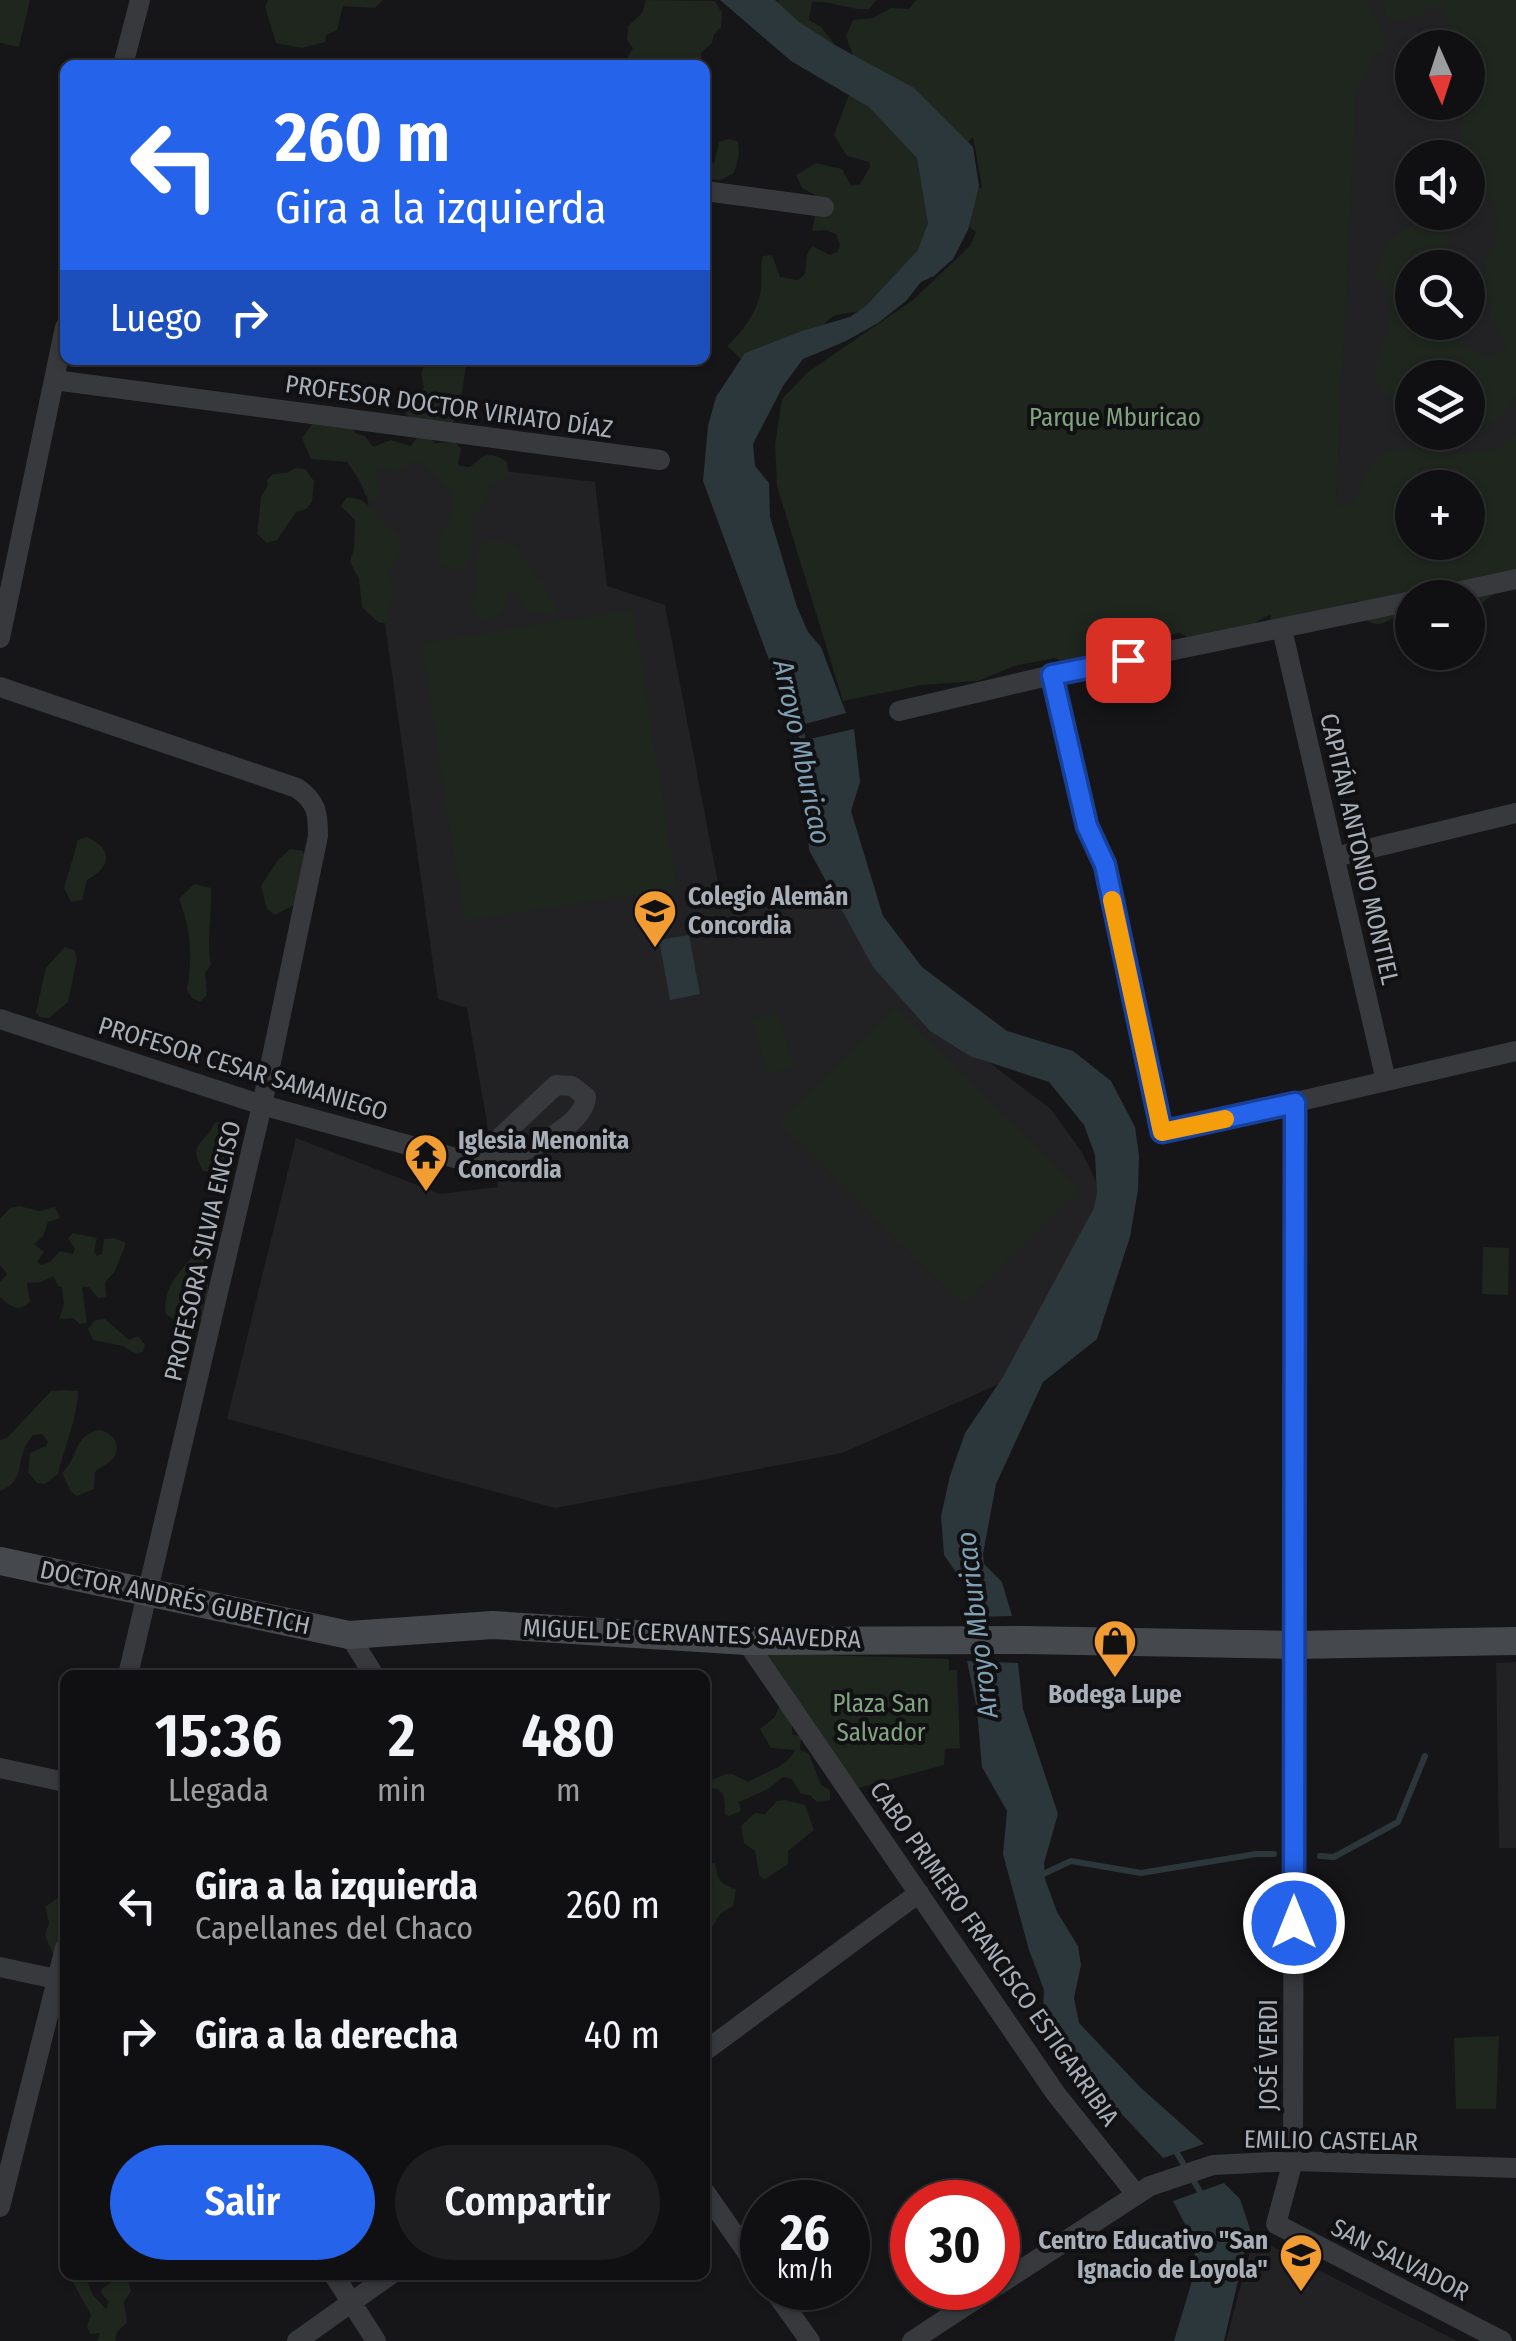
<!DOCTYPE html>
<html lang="es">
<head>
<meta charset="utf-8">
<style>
  :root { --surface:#101012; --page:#1e1e20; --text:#f1f3f6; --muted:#9c9d9f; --line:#303032; --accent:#2563eb }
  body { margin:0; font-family:"Fira Sans Condensed",sans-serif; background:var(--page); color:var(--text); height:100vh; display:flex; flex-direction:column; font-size:38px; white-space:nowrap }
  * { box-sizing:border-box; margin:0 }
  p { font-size:32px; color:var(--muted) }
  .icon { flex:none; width:55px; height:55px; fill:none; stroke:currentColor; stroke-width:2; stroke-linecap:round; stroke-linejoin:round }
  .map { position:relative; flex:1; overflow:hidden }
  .drawer { position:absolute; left:60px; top:1670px; width:650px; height:610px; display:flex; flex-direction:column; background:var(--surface); border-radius:15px; box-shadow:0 2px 8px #0004,0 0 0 2px var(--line) }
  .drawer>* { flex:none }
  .top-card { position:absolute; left:60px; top:60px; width:650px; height:305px; border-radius:15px; box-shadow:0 2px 8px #0004,0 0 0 2px var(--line); background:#2563eb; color:#fff; overflow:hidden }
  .needle { width:65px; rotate:177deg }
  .fabs { position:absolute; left:1395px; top:30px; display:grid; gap:20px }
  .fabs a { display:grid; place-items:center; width:90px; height:90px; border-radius:50%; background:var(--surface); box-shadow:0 2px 8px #0004,0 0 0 2px var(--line); font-size:50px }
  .speed { position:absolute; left:740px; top:2180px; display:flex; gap:20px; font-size:50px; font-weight:700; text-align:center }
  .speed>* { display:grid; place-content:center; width:130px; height:130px; border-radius:50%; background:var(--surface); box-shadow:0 2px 8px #0004,0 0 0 2px var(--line); line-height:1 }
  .speed small { font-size:25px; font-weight:400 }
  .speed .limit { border:15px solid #d22; background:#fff; color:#111 }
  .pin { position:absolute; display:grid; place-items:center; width:85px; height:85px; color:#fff; margin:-42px; border-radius:20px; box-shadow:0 5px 15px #0006 }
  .me { position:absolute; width:110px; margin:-55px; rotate:0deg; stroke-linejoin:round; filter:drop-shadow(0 0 8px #0008) }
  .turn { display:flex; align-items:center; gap:35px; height:210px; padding:0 50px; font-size:45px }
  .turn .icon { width:130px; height:130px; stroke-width:2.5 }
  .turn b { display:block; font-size:70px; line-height:85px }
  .then { display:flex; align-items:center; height:95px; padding:0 50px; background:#0003; gap:20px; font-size:38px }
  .eta { display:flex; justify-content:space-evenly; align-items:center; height:170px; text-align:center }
  .eta b { font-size:60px; font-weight:600; line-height:70px }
  .action { display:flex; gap:20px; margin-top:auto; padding:20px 50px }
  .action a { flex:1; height:115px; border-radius:60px; background:var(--accent); color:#fff; font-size:40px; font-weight:600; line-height:115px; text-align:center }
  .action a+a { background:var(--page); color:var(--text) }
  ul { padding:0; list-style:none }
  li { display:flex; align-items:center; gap:30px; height:130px; padding:0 50px }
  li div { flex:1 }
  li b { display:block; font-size:38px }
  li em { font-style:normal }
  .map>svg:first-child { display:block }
</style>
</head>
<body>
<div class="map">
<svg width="1516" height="2341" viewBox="0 0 1516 2341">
  <rect width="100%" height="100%" fill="#161618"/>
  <path fill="#222225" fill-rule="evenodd" d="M 1360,0 L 1516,0 L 1516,563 L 1331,602 ZM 1412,48 L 1468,48 L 1468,102 L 1412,102 ZM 1412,158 L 1468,158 L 1468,212 L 1412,212 ZM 1412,268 L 1468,268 L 1468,322 L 1412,322 ZM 1412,378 L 1468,378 L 1468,432 L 1412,432 ZM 1412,488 L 1468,488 L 1468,542 L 1412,542 Z
    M 361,454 L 595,482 L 607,586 L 665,605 L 721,899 L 836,888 L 922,1012 L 1051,1109 L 1083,1154 L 1098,1186 L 1106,1229 L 1006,1381 L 842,1453 L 555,1508 L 227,1419 L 296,1138 L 440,1194 L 498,1187 L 467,1008 L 438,999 Z
    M 1516,1662 L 1516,1848 L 1499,1848 L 1496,1663 Z
    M 1254,2237 L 1270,2245 L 1457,2341 L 1226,2341 Z"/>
  <path fill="#1e261e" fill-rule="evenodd" d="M 0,0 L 30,0 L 19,47 L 0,43 Z
    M 268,0 L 383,0 L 375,8 L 343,6 L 337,30 L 326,35 L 325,42 L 302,48 L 276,43 L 265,7 Z
    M 646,0 L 715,1 L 722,13 L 721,27 L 714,34 L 712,43 L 701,53 L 702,65 L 623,65 L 633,48 L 627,40 L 628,26 L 642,13 Z
    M 778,0 L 876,0 L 869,9 C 848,11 833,0 812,2 L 809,20 L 821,27 L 836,46 L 779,12 Z
    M 916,0 L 1367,0 L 1383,30 L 1386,49 L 1373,57 L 1356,94 L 1336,506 L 1353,502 L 1370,466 L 1383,453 L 1400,449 L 1428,449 L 1445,456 L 1495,450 L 1516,433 L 1516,585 L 1491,596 L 1468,613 L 1468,598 L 1412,598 L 1412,611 C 1393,613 1384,633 1364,619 L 1364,609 L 1357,601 L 1348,604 C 1326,636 1302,637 1267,632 L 1271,614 L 1232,636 L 1194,640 L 1179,633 L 1107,647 L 1085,661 L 1067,664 L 1055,658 L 1014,666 L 978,681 L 922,685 L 843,701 L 777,486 L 775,444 L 782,399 L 808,372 L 913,300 L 970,246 L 976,232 L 967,225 L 961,195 L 982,187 L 973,137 L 963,148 L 854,58 L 846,36 L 853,20 L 873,18 L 891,8 L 909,9 ZM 1412,488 L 1468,488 L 1468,542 L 1412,542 Z
    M 1382,0 L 1516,0 L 1516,397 C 1502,417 1492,426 1468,431 L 1468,378 L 1412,378 L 1412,389 L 1401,396 L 1383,395 L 1374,377 C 1380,339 1406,306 1375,275 C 1382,243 1403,217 1438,224 C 1449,238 1456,250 1450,267 L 1412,268 L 1412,322 L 1438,323 L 1472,350 L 1488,358 L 1506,349 L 1501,331 L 1490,317 L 1486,280 L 1485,261 L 1495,244 L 1498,226 L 1496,207 L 1476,176 L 1461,141 L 1460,123 L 1474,88 L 1474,70 L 1468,48 L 1455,35 L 1442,8 L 1429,7 L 1422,16 L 1393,22 L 1386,16 Z
    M 851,89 L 920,142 L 930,235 C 912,260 894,291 866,308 C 852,317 835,308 824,325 L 741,359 L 727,346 C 743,331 757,313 761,290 C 763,278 759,268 763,256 L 772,255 L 780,277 L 798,280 L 805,274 L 807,255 L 812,246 L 830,255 L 837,252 L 840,245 L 836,234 L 826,230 L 812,231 L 818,203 L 815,195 L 802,188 L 796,175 L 816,163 L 842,169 L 851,186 L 860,184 L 870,167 L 869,162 L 847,156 L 834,135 Z
    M 728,139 L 738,141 L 739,155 L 734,173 L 721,180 L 705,179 L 705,156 L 714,164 L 719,142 Z
    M 427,360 L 467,360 L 458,418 L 445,428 L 419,423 L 405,414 L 424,388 L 421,372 Z
    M 328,406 L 343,408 L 355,433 L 365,436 L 373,447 L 391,440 L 411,446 L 417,437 L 428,437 L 435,443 L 455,442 L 461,449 L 458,463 L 462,470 C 483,464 480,445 507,462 L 509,475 L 490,487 L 484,505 L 471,518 L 473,555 L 465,567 L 452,571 L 440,563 L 439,535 L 450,520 L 452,493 L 423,463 L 413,462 L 396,471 L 379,468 L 376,477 L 381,495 L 373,500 L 365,495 C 363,484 353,471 347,462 L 311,459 L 302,438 L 324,407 Z
    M 295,468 L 305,469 L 314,481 L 312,502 L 306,509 L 296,512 L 277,540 L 267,543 L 257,534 L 261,497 L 268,485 L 267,480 L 273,474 L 287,473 Z
    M 346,498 C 363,496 369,506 379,518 C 387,528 399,527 400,542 C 402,555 393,563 388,573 L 393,587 L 387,624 L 378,622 L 362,607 L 359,579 L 350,562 L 354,548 L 355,520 L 341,506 Z
    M 482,542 L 502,542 L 516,547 L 555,603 L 556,615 L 529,613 L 519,595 L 510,591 C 506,607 498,624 479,618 L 471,605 C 484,584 467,563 482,542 Z
    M 633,610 L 677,888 L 464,921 L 421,643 Z
    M 87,837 C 114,849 111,868 87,880 L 82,900 L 71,902 L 64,888 L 78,840 Z
    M 290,849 L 303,851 L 306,867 L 296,904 L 275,915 L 267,909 L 261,886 L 278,860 Z
    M 194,884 L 211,888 C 212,911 206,946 211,965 L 205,973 L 207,995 L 200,1002 L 192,998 L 187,990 C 192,957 192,932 179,899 Z
    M 65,947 L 74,950 L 77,959 L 68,1002 L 49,1018 L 40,1017 L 36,1012 L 46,968 Z
    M 895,1007 L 1079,1190 L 963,1305 L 779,1122 Z
    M 778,1012 L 794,1066 L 768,1074 L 751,1020 Z
    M 229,1121 C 238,1139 226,1160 212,1172 L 203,1171 C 186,1142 206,1145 215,1122 Z
    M 19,1206 L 39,1211 L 55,1207 L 60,1218 L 48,1222 L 43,1236 L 34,1244 L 44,1252 L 37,1262 L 41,1265 L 50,1262 L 60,1251 L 73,1254 L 75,1249 L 68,1238 L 73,1233 L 97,1238 L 94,1251 L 97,1256 L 102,1254 L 104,1239 L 114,1238 L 126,1243 L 115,1271 L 105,1282 L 106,1297 L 98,1298 L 89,1287 L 82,1287 L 87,1323 L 80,1324 L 73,1318 L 59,1319 L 64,1304 L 62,1287 L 58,1286 L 53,1276 L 41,1282 L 27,1283 L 30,1302 C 19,1313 9,1306 0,1297 L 0,1282 L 7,1274 L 0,1265 L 0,1219 L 10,1208 Z
    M 1483,1247 L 1509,1248 L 1508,1295 L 1482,1294 Z
    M 200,1252 L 208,1268 L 208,1314 C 191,1327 182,1326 166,1314 C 161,1289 181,1271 195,1253 Z
    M 95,1320 L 105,1319 L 129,1340 L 138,1336 L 145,1345 L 143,1352 L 136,1354 L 123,1346 L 93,1340 L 88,1329 Z
    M 65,1390 L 78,1391 C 78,1417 64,1448 58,1474 L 45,1484 L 37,1483 L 28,1472 L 30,1453 L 46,1446 L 48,1442 L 42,1434 L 33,1435 C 12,1459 29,1480 0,1491 L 0,1440 L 7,1438 L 51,1391 Z
    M 99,1430 C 111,1432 121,1442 115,1455 C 112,1463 101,1466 95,1472 L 94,1489 L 77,1496 L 71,1492 L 62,1473 C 79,1457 73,1436 99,1430 Z
    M 759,1653 L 949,1659 L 949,1670 L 957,1670 L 960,1748 L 945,1749 L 944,1765 L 858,1788 Z
    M 783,1708 L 792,1717 L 792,1734 L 801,1737 L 800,1750 L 809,1754 L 821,1785 L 830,1790 L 830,1800 L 817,1802 L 810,1795 L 801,1794 L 792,1779 L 783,1777 L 768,1789 L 739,1802 L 741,1811 L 729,1816 L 725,1814 C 724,1801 726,1783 705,1790 L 705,1782 C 733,1773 723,1769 748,1782 C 764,1772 787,1768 795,1750 L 771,1748 L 760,1729 L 775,1717 L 778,1709 Z
    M 785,1800 L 805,1805 L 814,1830 L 788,1851 L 788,1864 L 764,1880 L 759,1875 L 755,1851 L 744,1843 L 741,1826 L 755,1813 L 765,1814 L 777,1801 Z
    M 715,1863 C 718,1880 718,1883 736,1889 L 733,1906 L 721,1913 L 705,1938 L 705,1864 Z
    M 65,1893 L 65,1956 L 54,1957 L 45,1935 L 49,1923 L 45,1907 Z
    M 1499,2036 L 1496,2109 L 1456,2109 L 1454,2038 Z
    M 69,2275 L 84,2275 L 93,2295 L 106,2309 L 109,2302 L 101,2293 L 102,2289 L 122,2275 L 127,2276 L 131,2291 L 124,2302 L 127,2322 L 117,2332 L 115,2341 L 97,2341 L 100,2333 L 90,2334 L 87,2326 L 91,2315 Z"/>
  <path fill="#2c373c" d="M 720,0 L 775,0 L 799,22 L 833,44 L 914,88 L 973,147 L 979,186 L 968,230 L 953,259 L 934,276 L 921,282 L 906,301 L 878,323 L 846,341 L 803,359 L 783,386 L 753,444 L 755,466 L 769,483 L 770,517 L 797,607 L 808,632 L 821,647 L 846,713 L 790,728 L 785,703 L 703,481 L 708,426 L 716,397 L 745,353 L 802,331 L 850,317 L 866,306 L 918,250 L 928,223 L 917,158 L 869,107 L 791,61 Z
    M 854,729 L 860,782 L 851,811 L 883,916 L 922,967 L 1007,1031 L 1073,1051 L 1111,1081 L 1135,1127 L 1139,1156 L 1138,1190 L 1130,1237 L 1097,1339 L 1043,1382 L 996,1484 L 983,1554 L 984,1564 L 1002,1582 L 1012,1616 L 973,1617 L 968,1590 L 944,1555 L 941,1516 L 950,1476 L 965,1433 L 1003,1377 L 1094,1208 L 1097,1193 L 1095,1155 L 1084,1125 L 1049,1082 L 970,1056 L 930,1031 L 873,967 L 809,850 L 805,783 L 792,743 Z
    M 689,935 L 700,994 L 670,1000 L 659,940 Z
    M 967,1661 L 1018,1663 L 1023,1709 L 1058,1814 L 1044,1863 L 1045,1879 L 1057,1912 L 1078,1946 L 1081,1965 L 1074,1998 L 1079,2023 L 1141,2088 L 1204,2144 L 1163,2158 L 1087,2077 L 1059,2039 L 1043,2009 L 1044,1990 L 1029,1950 L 1003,1854 L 1007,1811 L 982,1767 L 977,1710 Z
    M 1224,2183 L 1240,2199 L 1250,2229 L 1224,2341 L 1174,2341 L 1197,2264 L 1190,2234 L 1173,2201 Z"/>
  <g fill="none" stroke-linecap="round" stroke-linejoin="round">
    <path stroke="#2c373c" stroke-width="6" d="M 799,720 L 804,747
      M 1320,1856 L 1334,1857 L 1398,1822 L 1425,1756
      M 1041,1875 L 1071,1861 L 1141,1873 L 1256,1854 L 1274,1854
      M 1175,2150 L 1202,2195"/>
    <path stroke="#37393d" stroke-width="20" d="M 123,65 L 140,0
      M 705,191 L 824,207
      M 54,380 L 660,460
      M 1429,598 L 1516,579
      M 1282,629 L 1386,1081
      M 0,638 L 65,327
      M 1052,675 L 1087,826 L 1105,865 L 1162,1133 L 1516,1051
      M 0,687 L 297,788 C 317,802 318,813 318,836 L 262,1105 L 128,1675
      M 899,711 L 1052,675 L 1412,601
      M 1335,857 L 1516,813
      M 0,1019 L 262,1105 L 459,1159 L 491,1166 C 519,1152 583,1130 586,1097 L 572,1086 L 556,1085 L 474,1162
      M 1295,1103 L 1293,2161 L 1276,2224 L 1502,2341
      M 349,1635 L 374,1675
      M 746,1641 L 1056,2094 L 1136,2194
      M 0,1768 L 65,1782
      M 0,1967 L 65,1981
      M 705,2051 L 919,1893
      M 705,2192 L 762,2274
      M 0,2207 L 65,1948
      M 334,2275 L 376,2341
      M 998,2285 L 1150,2186 L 1213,2165 L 1293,2161 L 1516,2168
      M 772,2288 L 810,2341
      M 297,2341 L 390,2275
      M 912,2341 L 993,2288"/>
    <path stroke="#45484d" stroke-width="28" d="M 0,1561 L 349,1635 L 493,1625 L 746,1641 L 1024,1640 L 1295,1645 L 1516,1641"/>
  </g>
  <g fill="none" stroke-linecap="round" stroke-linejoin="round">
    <g stroke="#184099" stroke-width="25">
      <path id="route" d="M 1128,660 L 1052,675 L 1087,826 L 1105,865 L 1162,1132 L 1295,1103 L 1294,1923"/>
    </g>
    <use href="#route" stroke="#2563eb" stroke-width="18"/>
    <path stroke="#f59e0b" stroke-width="18" d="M 1112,900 L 1162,1132 L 1225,1119"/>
  </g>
  <defs>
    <g id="school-pin" transform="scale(2.25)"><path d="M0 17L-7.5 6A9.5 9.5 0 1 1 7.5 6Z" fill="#f29d34" stroke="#111113"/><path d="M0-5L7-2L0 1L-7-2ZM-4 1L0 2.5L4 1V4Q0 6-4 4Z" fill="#111"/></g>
    <g id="temple-pin" transform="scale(2.25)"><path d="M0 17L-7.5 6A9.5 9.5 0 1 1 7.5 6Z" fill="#f29d34" stroke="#111113"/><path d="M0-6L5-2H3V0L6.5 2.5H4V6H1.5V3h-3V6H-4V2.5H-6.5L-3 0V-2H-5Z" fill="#111"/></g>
    <g id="shop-pin" transform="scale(2.25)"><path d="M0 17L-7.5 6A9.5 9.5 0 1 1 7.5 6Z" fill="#f29d34" stroke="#111113"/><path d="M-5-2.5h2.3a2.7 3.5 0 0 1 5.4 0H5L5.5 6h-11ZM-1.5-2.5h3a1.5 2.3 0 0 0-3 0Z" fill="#111"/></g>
  </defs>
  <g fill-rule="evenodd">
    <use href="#school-pin" x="655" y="911"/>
    <use href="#temple-pin" x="426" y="1155"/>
    <use href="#shop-pin" x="1115" y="1641"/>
    <use href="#school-pin" x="1301" y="2255"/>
  </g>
  <g text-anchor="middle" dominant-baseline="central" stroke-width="8" stroke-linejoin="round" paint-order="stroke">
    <g font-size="25" fill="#a8afb8" stroke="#111113">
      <text transform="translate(449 407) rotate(8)">PROFESOR DOCTOR VIRIATO DÍAZ</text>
      <text transform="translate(1359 849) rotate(77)">CAPITÁN ANTONIO MONTIEL</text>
      <text transform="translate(243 1069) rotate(17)">PROFESOR CESAR SAMANIEGO</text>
      <text transform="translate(203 1251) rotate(-77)">PROFESORA SILVIA ENCISO</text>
      <text transform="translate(175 1598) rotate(12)">DOCTOR ANDRÉS GUBETICH</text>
      <text transform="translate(692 1634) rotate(2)">MIGUEL DE CERVANTES SAAVEDRA</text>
      <text transform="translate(994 1954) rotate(55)">CABO PRIMERO FRANCISCO ESTIGARRIBIA</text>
      <text transform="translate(1269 2055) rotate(-90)">JOSÉ VERDI</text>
      <text transform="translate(1331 2141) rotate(1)">EMILIO CASTELAR</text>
      <text transform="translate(1400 2260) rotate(27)">SAN SALVADOR</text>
    </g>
    <g font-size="25" fill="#81a37f" stroke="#111113">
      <text x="1115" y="418">Parque Mburicao</text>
      <text x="881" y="1704">Plaza San<tspan x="881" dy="29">Salvador</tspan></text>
    </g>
    <g font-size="25" font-weight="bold" fill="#a8afb8" stroke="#111113" text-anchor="start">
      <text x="688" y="897">Colegio Alemán<tspan x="688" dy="29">Concordia</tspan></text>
      <text x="458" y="1141">Iglesia Menonita<tspan x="458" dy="29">Concordia</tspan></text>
      <text x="1115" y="1695" text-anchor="middle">Bodega Lupe</text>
      <text x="1268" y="2241" text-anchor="end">Centro Educativo "San<tspan x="1268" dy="29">Ignacio de Loyola"</tspan></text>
    </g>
    <g font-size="28" font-style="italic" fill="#7fa1b3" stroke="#111113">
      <text transform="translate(802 752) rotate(78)">Arroyo Mburicao</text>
      <text transform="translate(977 1625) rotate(-97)">Arroyo Mburicao</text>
    </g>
  </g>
</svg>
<div class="fabs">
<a><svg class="needle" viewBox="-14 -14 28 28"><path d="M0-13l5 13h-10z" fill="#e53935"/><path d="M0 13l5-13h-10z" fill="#9c9d9f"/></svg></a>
<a><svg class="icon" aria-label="sound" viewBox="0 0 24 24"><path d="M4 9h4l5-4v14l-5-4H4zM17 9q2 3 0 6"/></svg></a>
<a><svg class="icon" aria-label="search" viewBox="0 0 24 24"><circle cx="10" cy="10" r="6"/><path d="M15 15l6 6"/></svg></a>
<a><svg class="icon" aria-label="layers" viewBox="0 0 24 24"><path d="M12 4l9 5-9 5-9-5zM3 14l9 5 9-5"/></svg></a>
<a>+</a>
<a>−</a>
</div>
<div class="speed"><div>26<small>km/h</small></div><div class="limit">30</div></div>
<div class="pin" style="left:1128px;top:660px;background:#d93025"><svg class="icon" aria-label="arrive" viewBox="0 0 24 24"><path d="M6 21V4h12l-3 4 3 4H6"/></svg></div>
<svg class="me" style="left:1294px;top:1923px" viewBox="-20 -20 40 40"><circle r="17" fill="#2563eb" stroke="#fff" stroke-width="3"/><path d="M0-11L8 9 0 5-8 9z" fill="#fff"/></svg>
<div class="top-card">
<div class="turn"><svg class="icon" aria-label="left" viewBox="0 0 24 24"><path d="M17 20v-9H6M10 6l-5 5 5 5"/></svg><div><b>260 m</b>Gira a la izquierda</div></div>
<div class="then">Luego<svg class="icon" aria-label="right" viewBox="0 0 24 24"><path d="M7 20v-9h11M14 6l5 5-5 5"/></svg></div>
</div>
<section class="drawer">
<div class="eta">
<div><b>15:36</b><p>Llegada</p></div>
<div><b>2</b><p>min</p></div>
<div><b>480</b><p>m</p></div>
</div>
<ul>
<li><svg class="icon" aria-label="left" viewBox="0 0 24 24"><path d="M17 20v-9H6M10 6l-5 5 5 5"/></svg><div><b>Gira a la izquierda</b><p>Capellanes del Chaco</p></div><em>260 m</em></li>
<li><svg class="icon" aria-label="right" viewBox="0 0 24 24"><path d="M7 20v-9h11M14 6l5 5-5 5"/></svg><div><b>Gira a la derecha</b></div><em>40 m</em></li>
</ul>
<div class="action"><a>Salir</a><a>Compartir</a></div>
</section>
</div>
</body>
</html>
